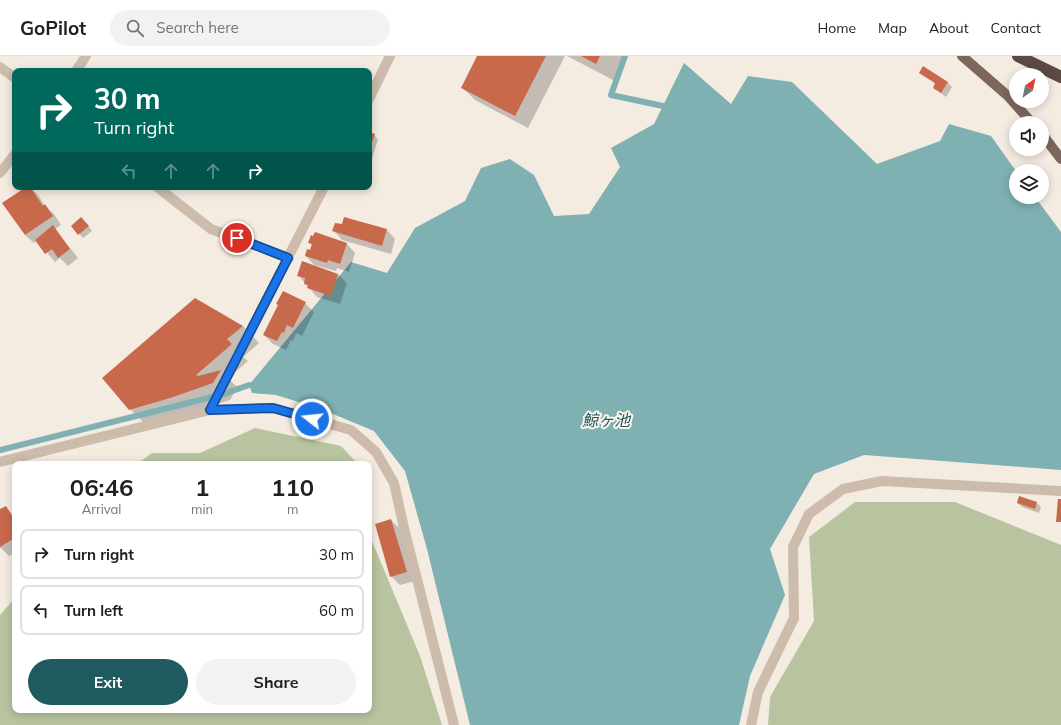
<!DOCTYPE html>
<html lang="en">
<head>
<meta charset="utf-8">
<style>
  :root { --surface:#fff; --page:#f2f2f2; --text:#202124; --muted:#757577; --line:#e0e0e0; --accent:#1f5a5e }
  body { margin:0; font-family:Mulish,"Noto Sans JP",sans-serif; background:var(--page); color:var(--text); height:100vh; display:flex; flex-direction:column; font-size:15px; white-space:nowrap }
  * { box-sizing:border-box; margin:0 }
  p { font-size:13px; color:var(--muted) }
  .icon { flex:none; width:22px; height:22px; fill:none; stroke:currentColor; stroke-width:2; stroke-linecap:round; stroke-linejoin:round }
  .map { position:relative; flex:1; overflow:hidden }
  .details { position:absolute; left:12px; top:405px; width:360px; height:252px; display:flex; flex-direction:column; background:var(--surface); border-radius:8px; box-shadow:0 2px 10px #0003 }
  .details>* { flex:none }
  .guide { position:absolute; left:12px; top:12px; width:360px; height:122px; border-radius:8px; box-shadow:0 2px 10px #0003; background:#00695c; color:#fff; overflow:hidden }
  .needle { width:26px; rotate:33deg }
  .fabs { position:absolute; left:1009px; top:12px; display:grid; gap:8px }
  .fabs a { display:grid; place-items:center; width:40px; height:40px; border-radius:50%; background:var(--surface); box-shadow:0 2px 10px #0003; font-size:20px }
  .pin { position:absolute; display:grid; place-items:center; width:34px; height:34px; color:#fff; margin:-17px; border:2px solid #fff; border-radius:50%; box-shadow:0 1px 4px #0007 }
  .me { position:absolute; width:44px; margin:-22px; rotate:286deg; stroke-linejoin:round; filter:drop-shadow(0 0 3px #0008) }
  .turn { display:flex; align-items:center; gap:14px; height:84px; padding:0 16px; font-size:18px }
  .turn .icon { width:52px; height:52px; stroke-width:2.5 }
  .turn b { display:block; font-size:28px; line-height:34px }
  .lanes { display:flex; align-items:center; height:38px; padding:0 16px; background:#0003; justify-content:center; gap:20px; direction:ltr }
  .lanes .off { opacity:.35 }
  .eta { display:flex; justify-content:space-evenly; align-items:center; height:68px; text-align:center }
  .eta b { font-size:24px; font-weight:700; line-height:28px }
  .cta { display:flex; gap:8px; margin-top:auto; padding:8px 16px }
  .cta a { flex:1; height:46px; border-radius:24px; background:var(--accent); color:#fff; font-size:16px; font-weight:700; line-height:46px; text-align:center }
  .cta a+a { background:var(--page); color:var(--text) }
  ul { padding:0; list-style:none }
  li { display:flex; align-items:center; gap:12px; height:50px; margin:0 8px 6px; padding:0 8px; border:2px solid var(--line); border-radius:8px }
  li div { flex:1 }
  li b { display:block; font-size:15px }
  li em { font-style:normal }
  header { display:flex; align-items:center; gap:24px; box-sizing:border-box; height:56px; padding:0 20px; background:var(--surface); border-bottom:1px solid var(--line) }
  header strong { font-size:19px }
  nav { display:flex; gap:22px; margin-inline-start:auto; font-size:14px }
  .search { width:280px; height:36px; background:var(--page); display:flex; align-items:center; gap:10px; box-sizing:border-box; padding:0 14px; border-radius:22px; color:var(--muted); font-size:15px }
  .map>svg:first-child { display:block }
</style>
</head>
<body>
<header>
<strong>GoPilot</strong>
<div class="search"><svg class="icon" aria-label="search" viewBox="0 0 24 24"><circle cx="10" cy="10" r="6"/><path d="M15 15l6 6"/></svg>Search here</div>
<nav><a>Home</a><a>Map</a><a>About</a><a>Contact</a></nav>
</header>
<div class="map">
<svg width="1061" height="669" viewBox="0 0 1061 669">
  <rect width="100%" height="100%" fill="#f4ebe1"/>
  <path fill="#b8c4a0" d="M 255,372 L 341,390 L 358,408 L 137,408 L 152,397 L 200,397 Z
    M 855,446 L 955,446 L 1061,489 L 1061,669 L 768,669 L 770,641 L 814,565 L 809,481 Z
    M 369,478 L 420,600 L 442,669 L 0,669 L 0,559 L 15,542 L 15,654 L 369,654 Z"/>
  <path fill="#7fb0b2" d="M 684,7 L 731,48 L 748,20 L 792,26 L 877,108 L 940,85 L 949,68 L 991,80 L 1016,115 L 1016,141 L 1035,141 L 1061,176 L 1061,414 L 864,399 L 814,418 L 770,493 L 785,539 L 750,620 L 739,669 L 470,669 L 427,493 L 405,415 L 374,375 L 321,353 L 276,339 L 252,337 L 249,329 L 351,206 L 387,217 L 415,172 L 465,145 L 481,112 L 510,103 L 534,119 L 554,160 L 589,158 L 620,111 L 611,92 L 654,68 Z"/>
  <path fill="#0003" d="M 478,0 L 565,0 L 528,72 L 475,44 L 462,31 Z
    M 567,0 L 625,0 L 613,24 Z
    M 924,12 L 948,27 L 952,31 L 946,41 L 934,32 L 936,28 L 920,17 Z
    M 369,77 L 374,79 L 378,83 L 370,110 Z
    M 27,131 L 30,131 L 38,139 L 45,150 L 54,158 L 61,169 L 55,173 L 78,202 L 68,210 L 60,202 L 55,206 L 37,185 L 34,187 L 25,179 Z
    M 86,167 L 92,175 L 83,182 L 73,170 Z
    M 387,174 L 395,183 L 391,198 L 342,184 L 334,175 Z
    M 309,186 L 347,188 L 355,197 L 349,216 L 337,212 L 336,215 L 314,209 L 306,200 L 311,195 L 313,190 Z
    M 338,218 L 347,227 L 340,248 L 317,241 L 298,219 Z
    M 305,247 L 314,256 L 302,280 L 296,277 L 293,285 L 291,284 L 286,294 L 273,288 L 264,279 Z
    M 243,270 L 259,287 L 243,301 L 248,305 L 228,322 L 237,331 L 230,344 L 187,358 L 147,370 L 130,353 Z
    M 1018,447 L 1037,447 L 1041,451 L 1039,457 L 1022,451 Z
    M 6,451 L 15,461 L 15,496 L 9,500 L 0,491 L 0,454 Z
    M 391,464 L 400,473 L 415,525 L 400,529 L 391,520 Z"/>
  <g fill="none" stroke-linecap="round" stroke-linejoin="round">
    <path stroke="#7fb0b2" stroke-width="6" d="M 625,0 L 611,39 L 663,50
      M 0,394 L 224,338 L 249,329"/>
  </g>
  <path fill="#c8694b" d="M 477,0 L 546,0 L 515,60 L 461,32 Z
    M 581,0 L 600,0 L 596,8 Z
    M 923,10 L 948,26 L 941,37 L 933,32 L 935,27 L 919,17 Z
    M 369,76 L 375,78 L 369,95 Z
    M 26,131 L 30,131 L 43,150 L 45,148 L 53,160 L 25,179 L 2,147 Z
    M 81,161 L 89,170 L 78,179 L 71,170 Z
    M 344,161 L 387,173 L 382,190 L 332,175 L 335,167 L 342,168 Z
    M 53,169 L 70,193 L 58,202 L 52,193 L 45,198 L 35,184 Z
    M 315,176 L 347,187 L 340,208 L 328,204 L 327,207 L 305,200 L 307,193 L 310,194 L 312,188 L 308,187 L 311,179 L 313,180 Z
    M 302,205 L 338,218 L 331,240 L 307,232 L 308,229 L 304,228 L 305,222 L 297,220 Z
    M 283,235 L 306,246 L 293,272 L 287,269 L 284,277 L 282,276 L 277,285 L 263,279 L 278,249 L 276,248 Z
    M 195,242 L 243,270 L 227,283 L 232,288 L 196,319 L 198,320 L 221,314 L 213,327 L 170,342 L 129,354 L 102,322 Z
    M 1019,440 L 1037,446 L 1035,453 L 1017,447 Z
    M 1058,443 L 1061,443 L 1061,466 L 1056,466 Z
    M 6,450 L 15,465 L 15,479 L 12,481 L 13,483 L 0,491 L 0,453 Z
    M 391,463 L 407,516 L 390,521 L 375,468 Z"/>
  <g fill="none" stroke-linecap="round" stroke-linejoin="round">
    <path stroke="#cdbbac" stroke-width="10" d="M 0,11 L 15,22
      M 76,15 L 86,0
      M 369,43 L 390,0
      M 0,117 L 15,98
      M 157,131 L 211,173 L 289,202
      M 210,354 L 324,131
      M 0,406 L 210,354 L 273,352 L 351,374 L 376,396 L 394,427 L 404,472 L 454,669
      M 751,669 L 758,636 L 794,562 L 793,491 L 809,458 L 843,433 L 882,425 L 1061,435"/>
    <path stroke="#7d675c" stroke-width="10" d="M 962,0 L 1008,40 L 1032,67
      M 1042,78 L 1061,103"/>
    <path stroke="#5c4a42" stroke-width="12" d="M 1018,0 L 1061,21"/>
  </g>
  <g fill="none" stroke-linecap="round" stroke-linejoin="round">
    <g stroke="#114b97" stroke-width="10">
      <path id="route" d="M 237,182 L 288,202 L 210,354 L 273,352 L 312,363"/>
    </g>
    <use href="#route" stroke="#1a73e8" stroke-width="7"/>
  </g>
  <g text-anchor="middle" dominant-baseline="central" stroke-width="4" stroke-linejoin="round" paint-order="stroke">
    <g font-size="16" font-style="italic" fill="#1f5a5e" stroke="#fbf5ee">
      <text x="606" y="364">鯨ヶ池</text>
    </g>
  </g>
</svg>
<div class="fabs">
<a><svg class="needle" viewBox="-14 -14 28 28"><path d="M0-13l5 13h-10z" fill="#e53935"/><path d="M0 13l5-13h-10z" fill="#757577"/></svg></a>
<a><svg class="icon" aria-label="sound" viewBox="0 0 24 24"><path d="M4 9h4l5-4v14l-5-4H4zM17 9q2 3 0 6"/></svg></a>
<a><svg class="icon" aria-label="layers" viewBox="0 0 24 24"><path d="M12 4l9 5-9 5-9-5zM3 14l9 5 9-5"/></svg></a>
</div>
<div class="pin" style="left:237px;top:182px;background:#d93025"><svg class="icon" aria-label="arrive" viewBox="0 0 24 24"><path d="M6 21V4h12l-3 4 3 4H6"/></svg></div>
<svg class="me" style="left:312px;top:363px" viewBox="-20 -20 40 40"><circle r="17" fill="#1a73e8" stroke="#fff" stroke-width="3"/><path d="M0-11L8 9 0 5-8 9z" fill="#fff"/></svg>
<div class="guide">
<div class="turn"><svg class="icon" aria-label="right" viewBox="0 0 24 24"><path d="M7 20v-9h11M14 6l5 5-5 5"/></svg><div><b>30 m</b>Turn right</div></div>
<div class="lanes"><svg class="icon off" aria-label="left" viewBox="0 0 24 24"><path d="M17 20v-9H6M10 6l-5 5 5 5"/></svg><svg class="icon off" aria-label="ahead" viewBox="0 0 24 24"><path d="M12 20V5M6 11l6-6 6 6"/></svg><svg class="icon off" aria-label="ahead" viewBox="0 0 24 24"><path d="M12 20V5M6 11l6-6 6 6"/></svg><svg class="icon" aria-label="right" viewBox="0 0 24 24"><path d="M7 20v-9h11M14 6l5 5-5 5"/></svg></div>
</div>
<section class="details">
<div class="eta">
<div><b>06:46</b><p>Arrival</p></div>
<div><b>1</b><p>min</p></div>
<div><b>110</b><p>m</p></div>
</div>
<ul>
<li><svg class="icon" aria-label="right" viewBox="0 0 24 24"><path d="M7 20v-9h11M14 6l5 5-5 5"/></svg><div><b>Turn right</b></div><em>30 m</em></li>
<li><svg class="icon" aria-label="left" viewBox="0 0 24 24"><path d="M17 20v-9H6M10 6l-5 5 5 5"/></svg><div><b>Turn left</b></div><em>60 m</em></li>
</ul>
<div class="cta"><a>Exit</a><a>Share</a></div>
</section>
</div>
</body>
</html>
